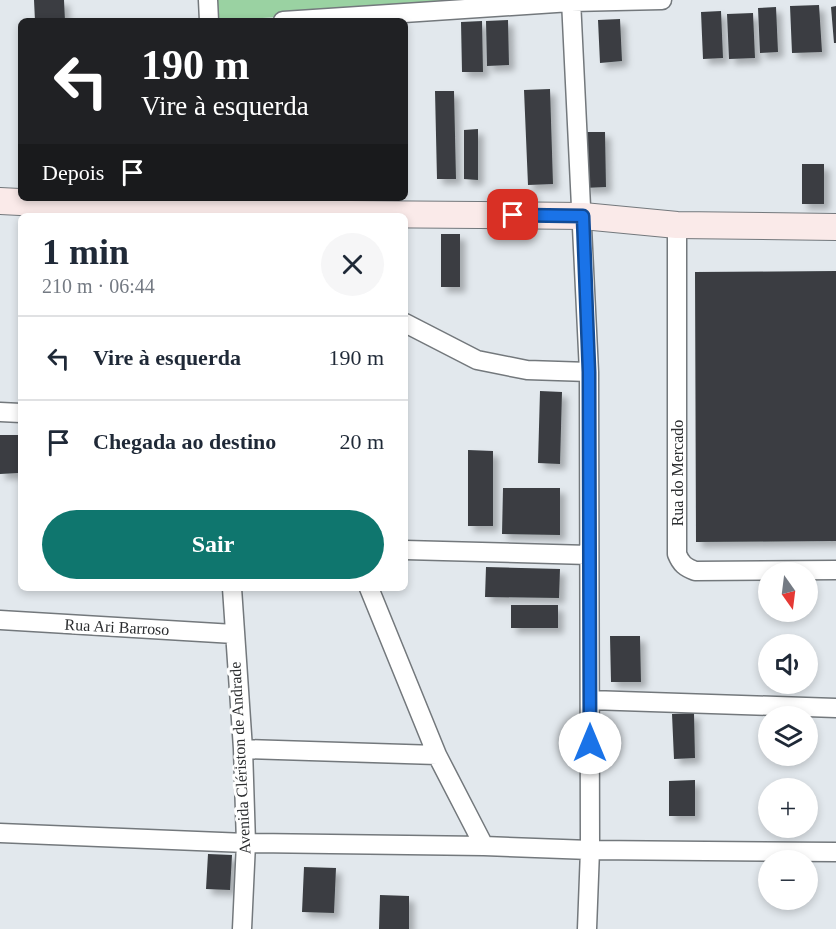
<!DOCTYPE html>
<html lang="pt">
<head>
<meta charset="utf-8">
<style>
  :root { --surface:#fff; --page:#f6f6f7; --text:#1f2937; --muted:#747a83; --line:#e0e1e3; --accent:#0f766e }
  body { margin:0; font-family:Georgia,serif; background:var(--page); color:var(--text); height:100vh; display:flex; flex-direction:column; font-size:22px; white-space:nowrap }
  * { box-sizing:border-box; margin:0 }
  p { font-size:20px; color:var(--muted) }
  .icon { flex:none; width:33px; height:33px; fill:none; stroke:currentColor; stroke-width:2; stroke-linecap:round; stroke-linejoin:round }
  .map { position:relative; flex:1; overflow:hidden }
  .panel { position:absolute; left:18px; top:213px; width:390px; height:378px; display:flex; flex-direction:column; background:var(--surface); border-radius:9px; box-shadow:0 3px 9px #0003 }
  .panel>* { flex:none }
  .top-card { position:absolute; left:18px; top:18px; width:390px; height:183px; border-radius:9px; box-shadow:0 3px 9px #0003; background:#202124; color:#fff; overflow:hidden }
  .needle { width:39px; rotate:166deg }
  .buttons { position:absolute; left:758px; top:562px; display:grid; gap:12px }
  .buttons a { display:grid; place-items:center; width:60px; height:60px; border-radius:50%; background:var(--surface); box-shadow:0 3px 9px #0003; font-size:30px }
  .pin { position:absolute; display:grid; place-items:center; width:51px; height:51px; color:#fff; margin:-26px; border-radius:12px; box-shadow:0 3px 9px #0006 }
  .me { position:absolute; width:66px; margin:-33px; rotate:0deg; stroke-linejoin:round; filter:drop-shadow(0 0 4px #0008) }
  .turn { display:flex; align-items:center; gap:21px; height:126px; padding:0 24px; font-size:27px }
  .turn .icon { width:78px; height:78px; stroke-width:2.5 }
  .turn b { display:block; font-size:42px; line-height:51px }
  .then { display:flex; align-items:center; height:57px; padding:0 24px; background:#0003; gap:12px; font-size:22px }
  .round { display:grid; place-items:center; flex:none; width:63px; height:63px; border-radius:32px; background:var(--page) }
  .overview { display:flex; align-items:center; justify-content:space-between; height:102px; padding:0 24px }
  h1 { font-size:36px; font-weight:600; line-height:45px }
  .button { display:flex; gap:12px; margin-top:auto; padding:12px 24px }
  .button a { flex:1; height:69px; border-radius:36px; background:var(--accent); color:#fff; font-size:24px; font-weight:600; line-height:69px; text-align:center }
  ul { padding:0; list-style:none }
  li { display:flex; align-items:center; gap:18px; height:84px; padding:0 24px; border-top:2px solid var(--line) }
  li div { flex:1 }
  li b { display:block; font-size:22px }
  li em { font-style:normal }
  .map>svg:first-child { display:block }
</style>
</head>
<body>
<div class="map">
<svg width="836" height="929" viewBox="0 0 836 929">
  <defs>
    <filter id="shadow"><feDropShadow dx="5.5" dy="5.5" stdDeviation="3" flood-color="#0004"/></filter>
  </defs>
  <rect width="100%" height="100%" fill="#e2e8ed"/>
  <path fill="#9ad2a2" d="M 212,0 L 547,0 L 547,1 L 213,21 Z"/>
  <path fill="#3a3e42" filter="url(#shadow)" d="M 34,0 L 64,0 L 65,21 L 35,21 Z
    M 819,5 L 822,52 L 792,53 L 790,6 Z
    M 836,6 L 836,43 L 834,43 L 831,7 Z
    M 776,7 L 778,52 L 760,53 L 758,8 Z
    M 721,11 L 723,58 L 703,59 L 701,12 Z
    M 753,13 L 755,58 L 729,59 L 727,14 Z
    M 620,19 L 622,61 L 600,63 L 598,20 Z
    M 508,20 L 509,65 L 487,66 L 486,21 Z
    M 482,21 L 483,72 L 462,72 L 461,22 Z
    M 550,89 L 553,184 L 528,185 L 524,90 Z
    M 435,91 L 454,91 L 456,179 L 437,179 Z
    M 478,129 L 478,180 L 464,179 L 464,130 Z
    M 582,132 L 605,132 L 606,187 L 583,188 Z
    M 802,164 L 824,164 L 824,204 L 802,204 Z
    M 441,234 L 460,234 L 460,287 L 441,287 Z
    M 836,271 L 836,541 L 696,542 L 695,272 Z
    M 540,391 L 562,392 L 560,464 L 538,463 Z
    M 0,435 L 18,435 L 18,473 L 0,474 Z
    M 468,450 L 493,451 L 493,526 L 468,526 Z
    M 503,488 L 560,488 L 560,535 L 502,534 Z
    M 486,567 L 560,569 L 559,598 L 485,597 Z
    M 511,605 L 558,605 L 558,628 L 511,628 Z
    M 610,636 L 640,636 L 641,682 L 611,682 Z
    M 694,713 L 695,758 L 674,759 L 672,714 Z
    M 695,780 L 695,816 L 669,816 L 669,781 Z
    M 208,854 L 232,855 L 230,890 L 206,889 Z
    M 304,867 L 336,868 L 334,913 L 302,912 Z
    M 380,895 L 409,896 L 409,929 L 379,929 Z"/>
  <g fill="none" stroke-linecap="round" stroke-linejoin="round">
    <g stroke="#73787c" stroke-width="21">
      <path id="street" d="M 208,0 L 209,21
        M 571,0 L 589,372 L 590,850 L 587,929
        M 283,21 L 571,2 L 662,0
        M 677,225 L 677,554 C 681,564 685,567 695,571 L 836,570
        M 405,323 L 477,360 L 527,370 L 589,372
        M 0,412 L 21,413
        M 405,550 L 589,555
        M 232,588 L 243,749 L 246,843 L 242,929
        M 369,588 L 437,755
        M 0,620 L 234,634
        M 590,700 L 836,708
        M 243,749 L 437,755 L 484,846
        M 0,833 L 246,843 L 484,846 L 590,850 L 836,852"/>
    </g>
    <g stroke="#73787c" stroke-width="28">
      <path id="secondary" d="M 0,201 L 236,213 L 583,216 L 677,225 L 836,227"/>
    </g>
    <use href="#street" stroke="#fff" stroke-width="18"/>
    <use href="#secondary" stroke="#faeae9" stroke-width="26"/>
  </g>
  <g fill="none" stroke-linecap="round" stroke-linejoin="round">
    <g stroke="#114b97" stroke-width="15">
      <path id="route" d="M 513,215 L 583,216 L 589,372 L 590,743"/>
    </g>
    <use href="#route" stroke="#1a73e8" stroke-width="10"/>
  </g>
  <g text-anchor="middle" dominant-baseline="central" stroke-width="6" stroke-linejoin="round" paint-order="stroke">
    <g font-size="16" fill="#2b2d2f" stroke="#fff">
      <text transform="translate(677 473) rotate(-90)">Rua do Mercado</text>
      <text transform="translate(117 627) rotate(3)">Rua Ari Barroso</text>
      <text transform="translate(240 758) rotate(-93)">Avenida Clériston de Andrade</text>
    </g>
  </g>
</svg>
<div class="buttons">
<a><svg class="needle" viewBox="-14 -14 28 28"><path d="M0-13l5 13h-10z" fill="#e53935"/><path d="M0 13l5-13h-10z" fill="#747a83"/></svg></a>
<a><svg class="icon" aria-label="sound" viewBox="0 0 24 24"><path d="M4 9h4l5-4v14l-5-4H4zM17 9q2 3 0 6"/></svg></a>
<a><svg class="icon" aria-label="layers" viewBox="0 0 24 24"><path d="M12 4l9 5-9 5-9-5zM3 14l9 5 9-5"/></svg></a>
<a>+</a>
<a>−</a>
</div>
<div class="pin" style="left:513px;top:215px;background:#d93025"><svg class="icon" aria-label="arrive" viewBox="0 0 24 24"><path d="M6 21V4h12l-3 4 3 4H6"/></svg></div>
<svg class="me" style="left:590px;top:743px" viewBox="-20 -20 40 40"><circle r="19" fill="#fff"/><path d="M0-13L10 11 0 6-10 11z" fill="#1a73e8"/></svg>
<div class="top-card">
<div class="turn"><svg class="icon" aria-label="left" viewBox="0 0 24 24"><path d="M17 20v-9H6M10 6l-5 5 5 5"/></svg><div><b>190 m</b>Vire à esquerda</div></div>
<div class="then">Depois<svg class="icon" aria-label="arrive" viewBox="0 0 24 24"><path d="M6 21V4h12l-3 4 3 4H6"/></svg></div>
</div>
<section class="panel">
<div class="overview"><div><h1>1 min</h1><p>210 m · 06:44</p></div><a class="round"><svg class="icon" aria-label="close" viewBox="0 0 24 24"><path d="M6 6l12 12M18 6L6 18"/></svg></a></div>
<ul>
<li><svg class="icon" aria-label="left" viewBox="0 0 24 24"><path d="M17 20v-9H6M10 6l-5 5 5 5"/></svg><div><b>Vire à esquerda</b></div><em>190 m</em></li>
<li><svg class="icon" aria-label="arrive" viewBox="0 0 24 24"><path d="M6 21V4h12l-3 4 3 4H6"/></svg><div><b>Chegada ao destino</b></div><em>20 m</em></li>
</ul>
<div class="button"><a>Sair</a></div>
</section>
</div>
</body>
</html>
